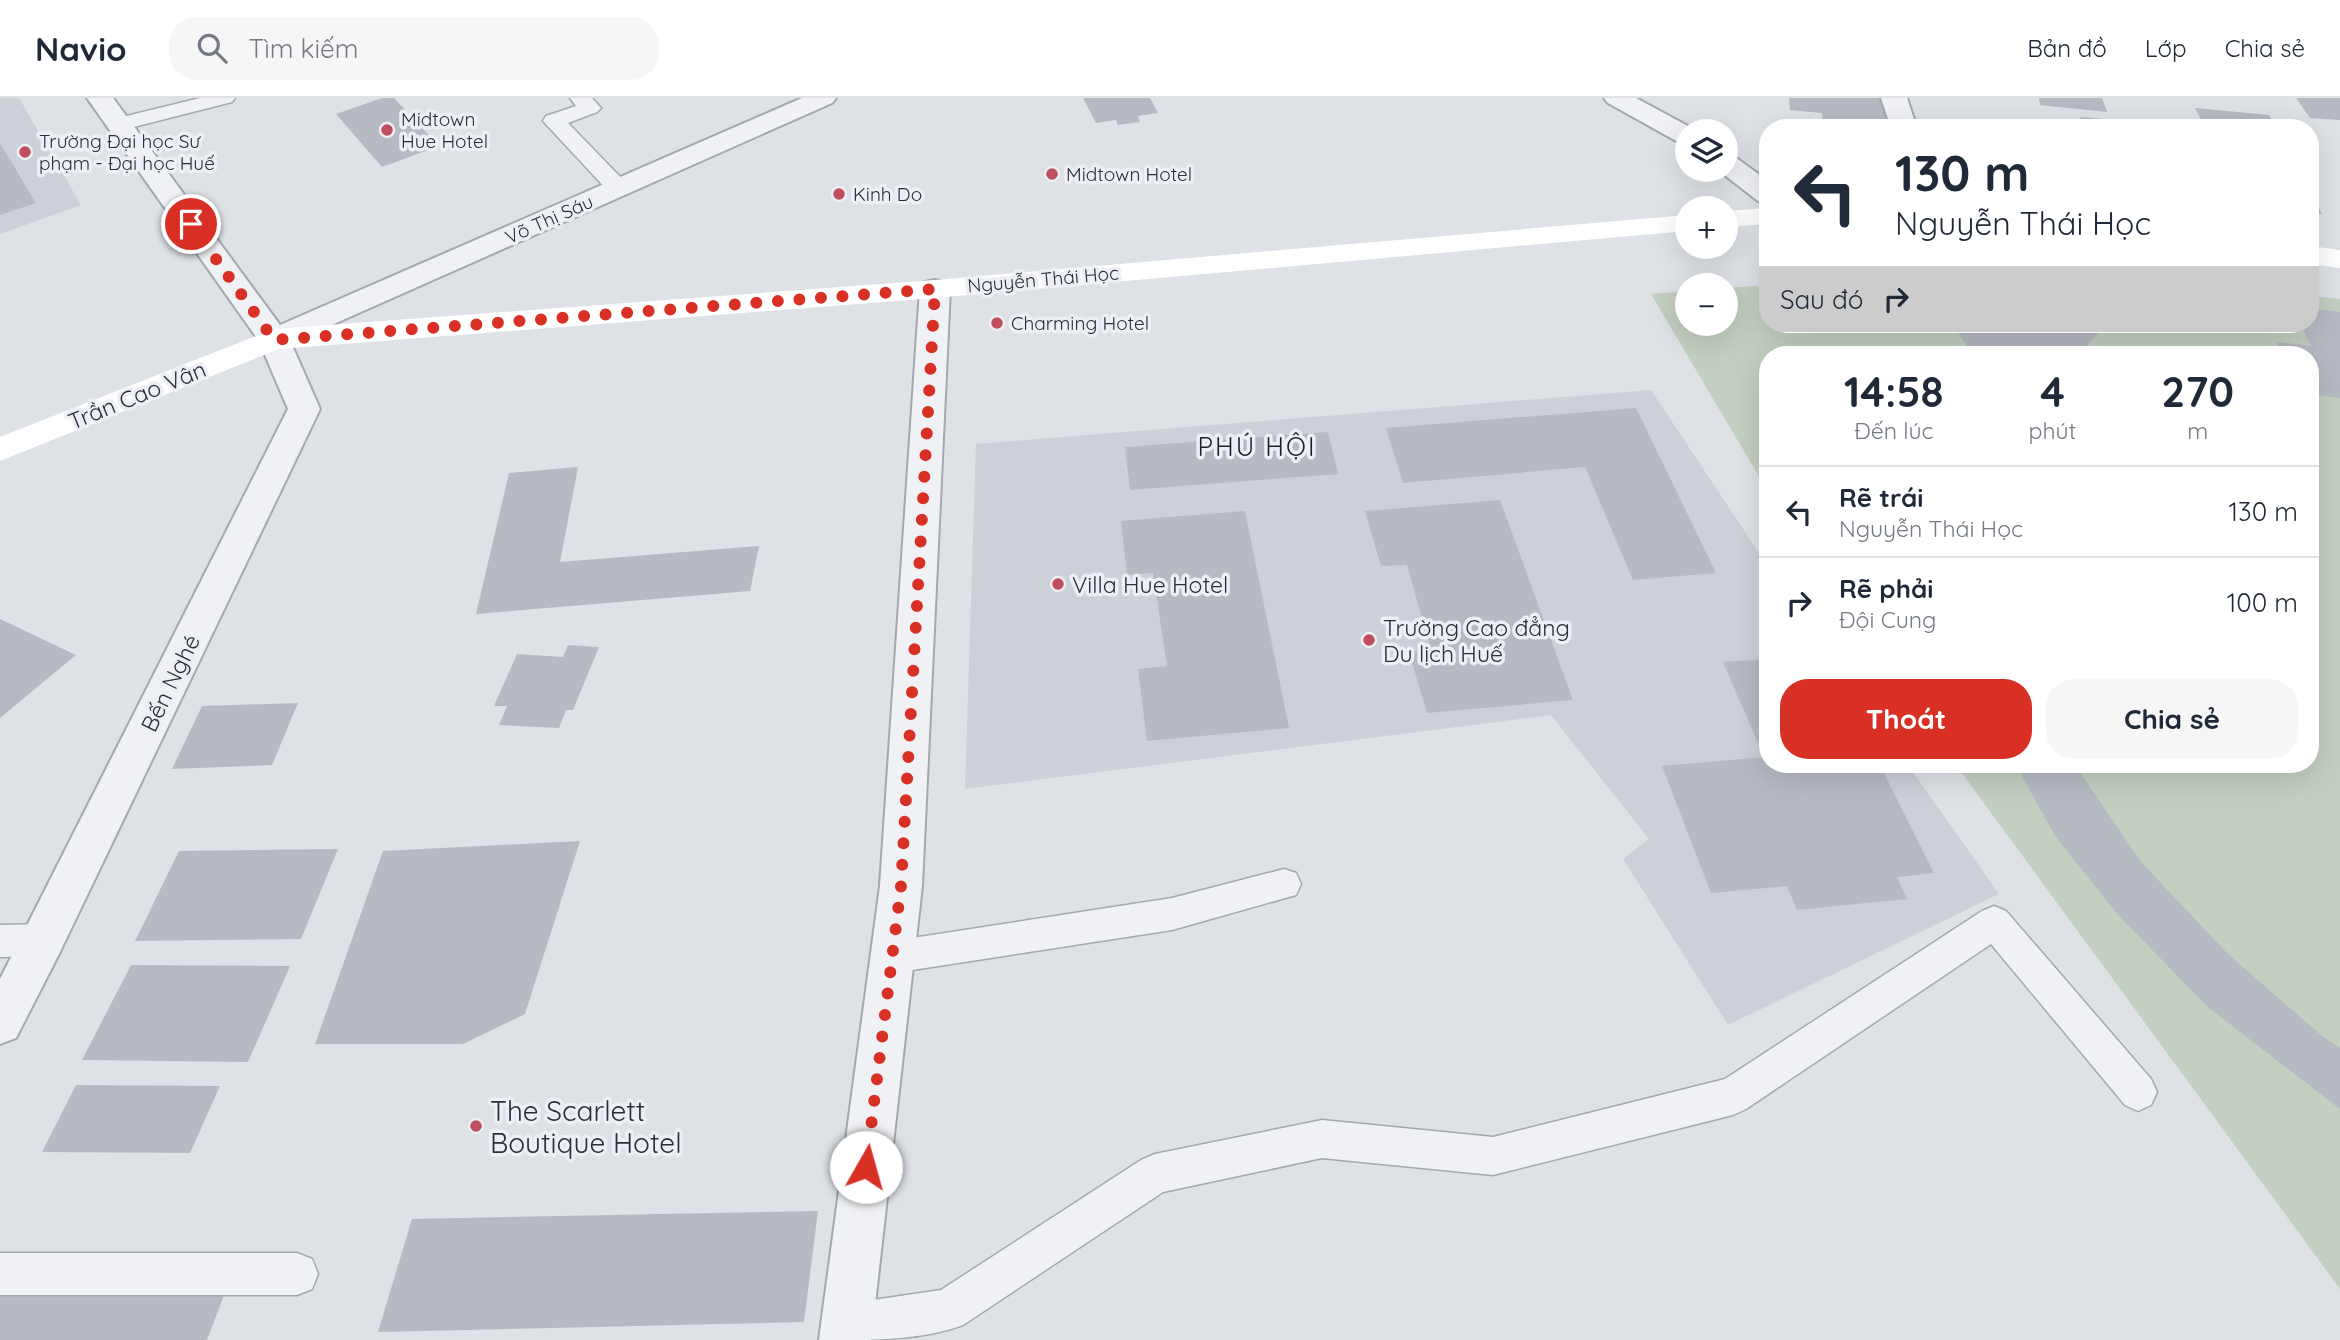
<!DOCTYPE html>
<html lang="vi">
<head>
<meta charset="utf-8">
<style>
  :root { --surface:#fff; --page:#f6f6f7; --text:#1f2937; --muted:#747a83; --line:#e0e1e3; --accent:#d93025 }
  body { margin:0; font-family:Quicksand,sans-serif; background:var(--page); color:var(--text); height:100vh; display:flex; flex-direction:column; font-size:26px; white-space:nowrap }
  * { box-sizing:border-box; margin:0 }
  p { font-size:23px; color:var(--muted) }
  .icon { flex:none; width:38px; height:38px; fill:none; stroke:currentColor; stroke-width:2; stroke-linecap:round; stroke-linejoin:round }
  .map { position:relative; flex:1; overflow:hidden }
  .panel { position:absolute; left:1759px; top:248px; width:560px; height:427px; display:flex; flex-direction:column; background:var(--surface); border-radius:28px; box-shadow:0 7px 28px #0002 }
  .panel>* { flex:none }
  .hud { position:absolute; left:1759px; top:21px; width:560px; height:214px; border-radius:28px; box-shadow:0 7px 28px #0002; background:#fff; color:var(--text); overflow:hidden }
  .tools { position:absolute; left:1675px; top:21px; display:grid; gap:14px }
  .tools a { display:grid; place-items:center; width:63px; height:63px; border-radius:50%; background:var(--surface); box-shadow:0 7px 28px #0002; font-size:35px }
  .pin { position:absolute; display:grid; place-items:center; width:60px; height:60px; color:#fff; margin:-30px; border:4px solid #fff; border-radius:50%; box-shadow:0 2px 7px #0007 }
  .me { position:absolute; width:77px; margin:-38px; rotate:7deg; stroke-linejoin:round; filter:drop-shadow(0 0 5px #0008) }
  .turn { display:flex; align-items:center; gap:24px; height:147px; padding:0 21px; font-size:32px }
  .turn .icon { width:91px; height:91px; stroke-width:2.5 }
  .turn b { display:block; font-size:49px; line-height:60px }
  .then { display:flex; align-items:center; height:66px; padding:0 21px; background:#0003; gap:14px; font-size:26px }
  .eta { display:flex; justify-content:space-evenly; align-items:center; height:119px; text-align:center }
  .eta b { font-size:42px; font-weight:700; line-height:49px }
  .cta { display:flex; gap:14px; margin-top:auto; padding:14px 21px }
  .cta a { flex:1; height:80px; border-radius:28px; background:var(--accent); color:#fff; font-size:28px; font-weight:700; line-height:80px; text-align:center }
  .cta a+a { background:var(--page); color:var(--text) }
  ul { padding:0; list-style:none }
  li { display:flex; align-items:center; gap:21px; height:91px; padding:0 21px; border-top:2px solid var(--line) }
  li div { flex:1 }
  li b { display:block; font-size:26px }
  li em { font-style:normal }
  header { display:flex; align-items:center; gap:42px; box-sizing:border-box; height:98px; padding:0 35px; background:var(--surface); border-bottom:2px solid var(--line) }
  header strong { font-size:33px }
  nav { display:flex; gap:38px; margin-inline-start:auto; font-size:24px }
  .search { width:490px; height:63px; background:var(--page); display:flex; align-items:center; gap:18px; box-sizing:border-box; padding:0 24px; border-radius:28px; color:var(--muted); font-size:26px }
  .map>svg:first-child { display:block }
</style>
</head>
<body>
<header>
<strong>Navio</strong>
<div class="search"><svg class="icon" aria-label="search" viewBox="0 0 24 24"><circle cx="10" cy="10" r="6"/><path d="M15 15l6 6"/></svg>Tìm kiếm</div>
<nav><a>Bản đồ</a><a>Lớp</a><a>Chia sẻ</a></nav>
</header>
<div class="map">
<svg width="2340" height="1242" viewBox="0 0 2340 1242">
  <rect width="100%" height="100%" fill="#dee1e6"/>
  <path fill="#ccd0d7" d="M 0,0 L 19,0 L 81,107 L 0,136 Z
    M 1651,292 L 1767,467 L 1768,667 L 1908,667 L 1999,796 L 1728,927 L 1623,761 L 1649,741 L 1551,617 L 965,691 L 976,346 Z"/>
  <path fill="#c3cfc0" d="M 1767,187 L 1768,226 L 2310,226 L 2310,198 L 2340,201 L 2340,1191 L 1956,667 L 2310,667 L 2310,257 L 1768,257 L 1767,392 L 1651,196 L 1687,193 L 1687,226 L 1726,226 L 1726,190 Z"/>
  <path fill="#b6bac2" d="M 382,0 L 394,0 L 439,48 L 382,69 L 336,16 Z
    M 1083,0 L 1150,0 L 1158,15 L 1138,18 L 1140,24 L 1118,27 L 1116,22 L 1096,25 Z
    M 1789,0 L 1885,0 L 1891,30 L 1823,26 L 1822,15 L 1790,12 Z
    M 2039,0 L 2102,0 L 2107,14 L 2040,7 Z
    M 2296,0 L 2340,0 L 2340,22 L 2310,20 Z
    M 2195,10 L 2269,17 L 2276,30 L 2205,30 Z
    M 2080,19 L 2115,22 L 2118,30 L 2059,30 L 2056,21 L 2082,24 Z
    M 0,45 L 36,105 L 0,117 Z
    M 2310,93 L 2322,116 L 2310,114 Z
    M 2310,210 L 2340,214 L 2340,300 L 2310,296 L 2310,257 L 2283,257 L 2277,244 L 2311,248 L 2300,226 L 2310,226 Z
    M 1952,226 L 2097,226 L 2101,232 L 2079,257 L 1973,257 Z
    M 1636,310 L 1716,475 L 1633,482 L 1585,369 L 1403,385 L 1386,330 Z
    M 1328,334 L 1338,376 L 1130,392 L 1125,349 Z
    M 578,369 L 560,464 L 759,448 L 750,493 L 476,516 L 509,375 Z
    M 1500,402 L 1573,602 L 1427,615 L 1409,554 L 1431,552 L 1407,467 L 1381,468 L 1365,413 Z
    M 1245,413 L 1289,630 L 1147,643 L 1138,571 L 1167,568 L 1153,475 L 1127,477 L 1121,423 Z
    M 0,521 L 76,557 L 0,620 Z
    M 568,547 L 599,549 L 573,612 L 566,612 L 559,630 L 499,627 L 507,608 L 494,608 L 517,556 L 563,559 Z
    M 1768,561 L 1768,667 L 1880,667 L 1934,775 L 1897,779 L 1907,801 L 1797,812 L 1787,788 L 1711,795 L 1662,668 L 1764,659 L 1723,564 Z
    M 298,605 L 272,667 L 172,671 L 202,608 Z
    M 2016,667 L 2075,667 L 2141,764 L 2228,856 L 2322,938 L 2340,950 L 2340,1011 L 2209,910 L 2119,818 L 2055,738 Z
    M 580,743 L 525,916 L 463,946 L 315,946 L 383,753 Z
    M 338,751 L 301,841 L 135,843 L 179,753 Z
    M 131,867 L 290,868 L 248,964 L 82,962 Z
    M 76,987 L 220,988 L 190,1055 L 42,1054 Z
    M 818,1113 L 804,1224 L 378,1234 L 412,1121 Z
    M 226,1192 L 207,1242 L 0,1242 L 0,1193 Z"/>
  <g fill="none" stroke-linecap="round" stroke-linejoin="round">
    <g stroke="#a4a8af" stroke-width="3">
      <path id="lane" d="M 200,0 L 235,0 L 232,4 L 118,33 L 110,32 L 107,27 L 110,22 Z
        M 570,0 L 592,0 L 601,10 L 597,14 L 568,25 L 626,85 L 629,90 L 626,95 L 610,95 L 543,23 L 546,18 L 576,8 Z
        M 1284,771 L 1296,775 L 1301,786 L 1296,797 L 1172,832 L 893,875 L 880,871 L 875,859 L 880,847 L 893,843 L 1172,800 Z
        M 1994,808 L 2006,813 L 2151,981 L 2157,994 L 2151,1007 L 2138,1013 L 2125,1007 L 1991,846 L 1746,1011 L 1733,1017 L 1493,1077 L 1322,1060 L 1163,1094 L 963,1227 C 922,1242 875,1242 832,1242 L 825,1227 L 831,1212 L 846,1206 L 941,1192 L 1141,1062 L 1155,1056 L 1322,1022 L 1493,1039 L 1725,981 L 1982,813 Z
        M 44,826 L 56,831 L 62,842 L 56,853 L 44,858 L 0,859 L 0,827 Z
        M 0,1155 L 297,1155 L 312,1161 L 318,1176 L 312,1191 L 297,1197 L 0,1197 Z"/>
    </g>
    <g stroke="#a4a8af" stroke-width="4">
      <path id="street" d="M 87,0 L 113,0 L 280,227 L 802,0 L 836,0 L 832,5 L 291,245 L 320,311 L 59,856 L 16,940 L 0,946 L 0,881 L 288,311 L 259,243 Z
        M 1604,0 L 1636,0 L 1697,33 L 1687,33 L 1687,46 L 1678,44 L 1608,5 Z
        M 1881,0 L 1907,0 L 1917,30 L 1891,30 Z
        M 1726,57 L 1735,59 L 1768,83 L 1768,105 L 1758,103 L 1718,72 L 1726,72 Z
        M 935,182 L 945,184 L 950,191 L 922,788 L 871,1242 L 819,1242 L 880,788 L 920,191 L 925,184 Z"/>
    </g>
    <use href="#lane" fill="#f0f1f4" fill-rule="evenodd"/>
    <use href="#street" fill="#f0f1f4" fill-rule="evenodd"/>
    <path fill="#fff" fill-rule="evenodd" d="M 1768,110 L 1768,126 L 1726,129 L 1726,113 Z
      M 1687,117 L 1687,133 L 935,200 L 279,251 L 0,363 L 0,339 L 274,231 L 935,182 Z
      M 2310,148 L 2340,152 L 2340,170 L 2310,166 Z"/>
  </g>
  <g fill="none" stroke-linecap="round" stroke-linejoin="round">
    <path stroke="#d93025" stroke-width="12" stroke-dasharray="0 21.6" d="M 191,126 L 274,242 L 935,191 L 901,788 L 866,1069"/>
  </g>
  <g fill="#bf4f5c" stroke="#edeff4" stroke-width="2.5">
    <circle cx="387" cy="32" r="7"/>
    <circle cx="25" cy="54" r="7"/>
    <circle cx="1052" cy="76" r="7"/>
    <circle cx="839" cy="96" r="7"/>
    <circle cx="997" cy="225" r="7"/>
    <circle cx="1058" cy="486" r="7"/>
    <circle cx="1369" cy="542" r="7"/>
    <circle cx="476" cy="1028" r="7"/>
  </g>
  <g text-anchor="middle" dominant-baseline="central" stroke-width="7" stroke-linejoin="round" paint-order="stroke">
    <g font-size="19" fill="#292f3b" stroke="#edeff4" text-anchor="start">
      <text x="401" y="21">Midtown<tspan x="401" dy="22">Hue Hotel</tspan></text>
      <text x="39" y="43">Trường Đại học Sư<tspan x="39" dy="22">phạm - Đại học Huế</tspan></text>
      <text x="1066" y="76">Midtown Hotel</text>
      <text x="853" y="96">Kinh Do</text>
      <text x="1011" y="225">Charming Hotel</text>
    </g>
    <g font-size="19" fill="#292f3b" stroke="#edeff4">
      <text transform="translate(549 121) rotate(-24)">Võ Thị Sáu</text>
      <text transform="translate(1043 181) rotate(-5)">Nguyễn Thái Học</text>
    </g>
    <g font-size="23" fill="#292f3b" stroke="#edeff4">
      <text transform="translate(137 297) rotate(-22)">Trần Cao Vân</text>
      <text transform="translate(170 585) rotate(-64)">Bến Nghé</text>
    </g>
    <g font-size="23" fill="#292f3b" stroke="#edeff4" text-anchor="start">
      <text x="1072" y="486">Villa Hue Hotel</text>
      <text x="1383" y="529">Trường Cao đẳng<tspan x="1383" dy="26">Du lịch Huế</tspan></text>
    </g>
    <g font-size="26" letter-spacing="2" fill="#1b202b" stroke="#edeff4">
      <text x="1257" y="348">PHÚ HỘI</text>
    </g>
    <g font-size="28" fill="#292f3b" stroke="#edeff4" text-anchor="start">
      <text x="490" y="1012">The Scarlett<tspan x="490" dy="32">Boutique Hotel</tspan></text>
    </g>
  </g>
</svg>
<div class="tools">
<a><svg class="icon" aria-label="layers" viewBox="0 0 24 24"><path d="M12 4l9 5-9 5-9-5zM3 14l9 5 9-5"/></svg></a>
<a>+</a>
<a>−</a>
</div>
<div class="pin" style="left:191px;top:126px;background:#d93025"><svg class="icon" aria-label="arrive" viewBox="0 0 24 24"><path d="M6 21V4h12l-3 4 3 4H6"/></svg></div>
<svg class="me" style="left:866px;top:1069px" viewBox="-20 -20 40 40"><circle r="19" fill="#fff"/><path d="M0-13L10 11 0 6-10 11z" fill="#d93025"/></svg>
<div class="hud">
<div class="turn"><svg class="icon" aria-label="left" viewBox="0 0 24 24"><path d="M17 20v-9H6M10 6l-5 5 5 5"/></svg><div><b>130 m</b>Nguyễn Thái Học</div></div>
<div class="then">Sau đó<svg class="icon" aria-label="right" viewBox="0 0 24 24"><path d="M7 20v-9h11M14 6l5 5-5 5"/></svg></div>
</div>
<section class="panel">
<div class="eta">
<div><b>14:58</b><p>Đến lúc</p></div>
<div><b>4</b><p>phút</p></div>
<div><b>270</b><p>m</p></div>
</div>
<ul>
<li><svg class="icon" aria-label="left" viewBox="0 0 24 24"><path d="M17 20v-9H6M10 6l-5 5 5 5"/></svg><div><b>Rẽ trái</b><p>Nguyễn Thái Học</p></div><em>130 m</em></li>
<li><svg class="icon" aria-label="right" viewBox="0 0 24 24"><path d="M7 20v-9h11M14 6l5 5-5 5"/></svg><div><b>Rẽ phải</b><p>Đội Cung</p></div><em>100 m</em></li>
</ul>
<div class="cta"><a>Thoát</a><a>Chia sẻ</a></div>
</section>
</div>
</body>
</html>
